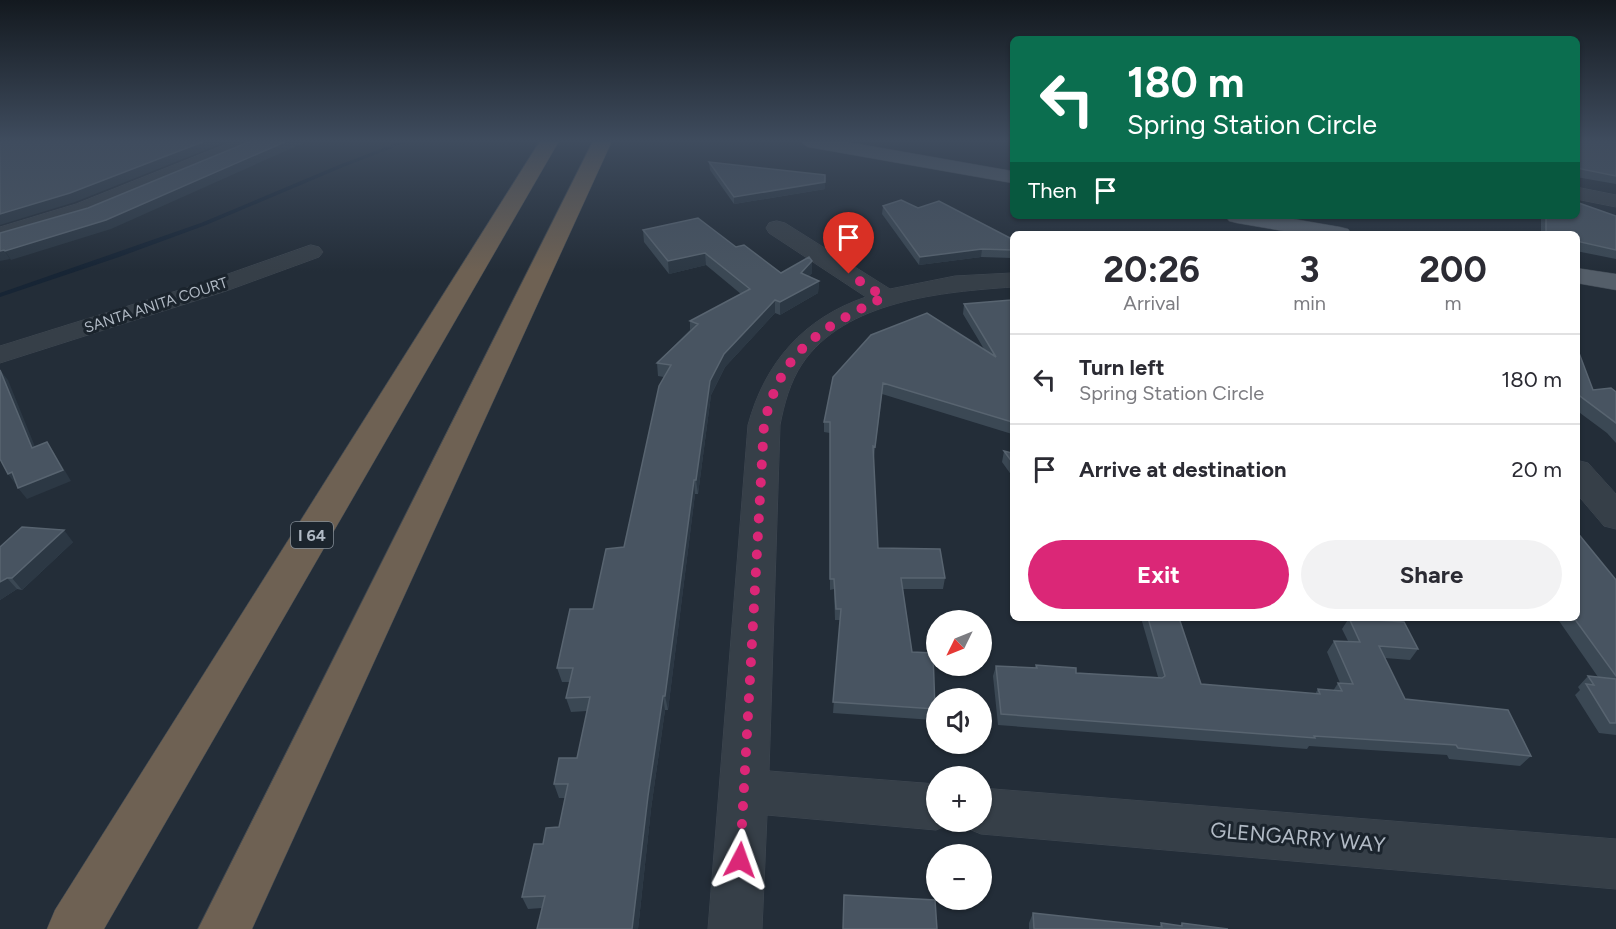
<!DOCTYPE html>
<html lang="en">
<head>
<meta charset="utf-8">
<style>
  :root { --surface:#fff; --page:#f2f2f3; --text:#2b2b33; --muted:#7c7c81; --line:#e1e1e2; --accent:#db2777 }
  body { margin:0; font-family:Figtree,sans-serif; background:var(--page); color:var(--text); height:100vh; display:flex; flex-direction:column; font-size:22px; white-space:nowrap }
  * { box-sizing:border-box; margin:0 }
  p { font-size:20px; color:var(--muted) }
  .icon { flex:none; width:33px; height:33px; fill:none; stroke:currentColor; stroke-width:2; stroke-linecap:round; stroke-linejoin:round }
  .map { position:relative; flex:1; overflow:hidden }
  .details { position:absolute; left:1010px; top:231px; width:570px; height:390px; display:flex; flex-direction:column; background:var(--surface); border-radius:9px; box-shadow:0 2px 4px #0004 }
  .details>* { flex:none }
  .banner { position:absolute; left:1010px; top:36px; width:570px; height:183px; border-radius:9px; box-shadow:0 2px 4px #0004; background:#0b6e4f; color:#fff; overflow:hidden }
  .needle { width:39px; rotate:227deg }
  .controls { position:absolute; left:926px; top:610px; display:grid; gap:12px }
  .controls a { display:grid; place-items:center; width:66px; height:66px; border-radius:50%; background:var(--surface); box-shadow:0 2px 4px #0004; font-size:30px }
  .pin { position:absolute; display:grid; place-items:center; width:51px; height:51px; color:#fff; margin:-62px -26px; border-radius:50% 50% 50% 0; rotate:-45deg; box-shadow:0 0 6px #0007 }
  .pin .icon { rotate:45deg }
  .me { position:absolute; width:66px; margin:-33px; rotate:4deg; stroke-linejoin:round; filter:drop-shadow(0 0 4px #0008) }
  .turn { display:flex; align-items:center; gap:21px; height:126px; padding:0 18px; font-size:27px }
  .turn .icon { width:78px; height:78px; stroke-width:2.5 }
  .turn b { display:block; font-size:42px; line-height:51px }
  .then { display:flex; align-items:center; height:57px; padding:0 18px; background:#0003; gap:12px; font-size:22px }
  .eta { display:flex; justify-content:space-evenly; align-items:center; height:102px; text-align:center }
  .eta b { font-size:36px; font-weight:700; line-height:42px }
  .button { display:flex; gap:12px; margin-top:auto; padding:12px 18px }
  .button a { flex:1; height:69px; border-radius:36px; background:var(--accent); color:#fff; font-size:24px; font-weight:700; line-height:69px; text-align:center }
  .button a+a { background:var(--page); color:var(--text) }
  ul { padding:0; list-style:none }
  li { display:flex; align-items:center; gap:18px; height:90px; padding:0 18px; border-top:2px solid var(--line) }
  li div { flex:1 }
  li b { display:block; font-size:22px }
  li em { font-style:normal }
  .map>svg:first-child { display:block }
</style>
</head>
<body>
<div class="map">
<svg width="1616" height="929" viewBox="0 0 1616 929">
  <rect width="100%" height="100%" fill="#232d38"/>
  <g fill="none" stroke-linecap="round" stroke-linejoin="round">
    <path fill="#172535" fill-rule="evenodd" d="M 402,141 L 410,141 L 343,167 L 206,225 L 119,257 L 0,297 L 0,293 L 201,223 L 339,165 Z"/>
    <g stroke="#3f4852" stroke-width="1">
      <path id="minor" d="M 234,141 L 260,141 L 258,145 L 92,214 L 0,241 L 0,227 L 76,204 Z
        M 1576,187 L 1616,195 L 1616,207 L 1576,199 Z
        M 777,221 L 785,223 L 890,289 L 955,276 L 1012,273 L 1012,287 C 943,292 845,300 802,364 C 790,382 784,404 780,425 L 769,771 L 936,784 L 936,822 L 953,823 L 936,830 L 767,815 L 762,929 L 708,929 L 748,425 C 765,362 804,318 866,297 L 769,233 L 766,228 L 769,223 Z
        M 311,245 L 319,247 L 323,252 L 319,257 L 226,291 L 0,363 L 0,346 L 208,281 Z
        M 1576,460 L 1588,463 L 1616,494 L 1616,529 L 1604,526 L 1576,493 Z
        M 981,788 L 1616,839 L 1616,889 L 981,834 L 964,827 L 962,822 L 981,822 Z"/>
    </g>
    <g stroke="#3f4852" stroke-width="1">
      <path id="major" d="M 799,141 L 842,141 L 1012,171 L 1012,183 L 808,147 Z
        M 1226,216 L 1276,216 L 1340,227 L 1348,229 L 1352,234 L 1301,234 L 1237,223 L 1229,221 Z
        M 1576,268 L 1616,274 L 1616,290 L 1576,283 Z"/>
    </g>
    <g stroke="#414a53" stroke-width="1">
      <path id="highway" d="M 540,141 L 559,141 L 104,929 L 47,929 L 55,910 Z
        M 593,141 L 612,141 L 252,929 L 198,929 Z"/>
    </g>
    <use href="#minor" fill="#363f48" fill-rule="evenodd"/>
    <use href="#major" fill="#545e69" fill-rule="evenodd"/>
    <use href="#highway" fill="#6e6153" fill-rule="evenodd"/>
  </g>
  <path fill="#3b4854" d="M 1576,141 L 1616,141 L 1616,184 L 1576,177 Z
    M 709,162 L 825,189 L 734,204 L 710,170 Z
    M 883,206 L 918,208 L 1012,239 L 1012,258 L 981,257 L 919,265 L 882,214 Z
    M 1541,216 L 1616,216 L 1616,259 L 1576,251 L 1576,234 L 1541,234 Z
    M 643,230 L 736,247 L 781,273 L 812,273 L 809,276 L 819,281 L 818,293 L 780,315 L 775,313 L 725,367 L 711,395 L 698,494 L 695,494 L 668,710 L 665,710 L 651,809 L 638,929 L 537,929 L 542,908 L 528,909 L 522,897 L 543,844 L 559,827 L 565,798 L 559,798 L 554,784 L 577,758 L 587,711 L 571,712 L 566,698 L 570,682 L 562,682 L 557,668 L 593,609 L 624,547 L 664,377 L 658,376 L 657,363 L 690,330 L 690,321 L 741,294 L 706,265 L 669,274 L 644,242 Z
    M 1012,302 L 1012,434 L 882,394 L 874,457 L 873,457 L 878,548 L 945,578 L 943,589 L 903,589 L 912,652 L 935,709 L 933,720 L 833,713 L 840,620 L 835,620 L 834,589 L 830,590 L 830,433 L 824,432 L 824,422 L 833,377 L 984,349 L 963,314 L 964,304 Z
    M 1576,345 L 1593,390 L 1616,392 L 1616,443 L 1607,433 L 1576,410 Z
    M 1004,451 L 1012,453 L 1012,476 L 1002,462 Z
    M 73,542 L 22,590 L 17,589 L 0,600 L 0,547 Z
    M 1616,580 L 1616,735 L 1599,733 L 1575,695 L 1580,690 L 1578,687 L 1588,676 L 1598,677 L 1557,618 L 1576,618 Z
    M 1141,618 L 1148,618 L 1201,684 L 1315,694 L 1318,689 L 1333,691 L 1338,683 L 1340,683 L 1327,652 L 1334,641 L 1348,641 L 1342,629 L 1349,618 L 1418,649 L 1410,660 L 1385,658 L 1405,699 L 1531,756 L 1520,766 L 1449,759 L 1447,755 L 1309,746 L 1307,749 L 998,725 L 993,676 L 996,666 L 1035,668 L 1036,665 L 1076,673 L 1158,677 Z
    M 1033,913 L 1159,927 L 1161,923 L 1180,926 L 1182,923 L 1228,929 L 1029,929 L 1029,923 Z"/>
  <path fill="#2c3844" d="M 205,141 L 228,141 L 75,202 L 0,225 L 0,214 Z
    M 287,141 L 308,141 L 111,229 L 11,260 L 5,251 Z
    M 825,182 L 825,189 L 734,204 L 734,197 Z
    M 982,249 L 981,257 L 919,265 L 920,257 Z
    M 4,250 L 10,259 L 0,261 L 0,251 Z
    M 705,253 L 706,265 L 669,274 L 668,261 Z
    M 812,261 L 812,273 L 801,285 L 801,273 Z
    M 819,281 L 818,293 L 780,315 L 780,302 Z
    M 775,300 L 775,313 L 725,367 L 711,395 L 698,494 L 696,480 L 710,381 L 724,354 Z
    M 0,370 L 8,380 L 40,459 L 32,448 Z
    M 47,442 L 55,454 L 71,481 L 27,499 L 18,488 Z
    M 12,472 L 17,486 L 8,474 Z
    M 694,480 L 695,494 L 668,710 L 665,696 Z
    M 64,530 L 73,542 L 22,590 L 12,578 Z
    M 7,578 L 17,589 L 0,600 L 0,582 Z
    M 663,696 L 665,710 L 651,809 L 638,929 L 632,929 L 648,796 Z"/>
  <path fill="#485461" stroke="#586470" stroke-width="1.5" d="M 5,141 L 205,141 L 70,193 L 0,214 L 0,142 Z
    M 251,141 L 287,141 L 106,220 L 5,251 L 4,250 L 0,251 L 0,233 L 88,208 Z
    M 1576,141 L 1616,141 L 1616,176 L 1576,168 Z
    M 709,162 L 825,175 L 825,182 L 734,197 Z
    M 901,200 L 918,208 L 939,201 L 1012,239 L 1012,250 L 982,249 L 920,257 L 883,206 Z
    M 1576,202 L 1616,216 L 1616,250 L 1576,241 L 1576,234 L 1546,234 L 1546,216 L 1576,216 Z
    M 698,218 L 736,247 L 744,245 L 781,273 L 809,257 L 812,261 L 801,273 L 819,281 L 780,302 L 775,300 L 724,354 L 710,381 L 696,480 L 694,480 L 665,696 L 663,696 L 648,796 L 632,929 L 537,929 L 545,896 L 522,897 L 534,844 L 543,844 L 546,828 L 559,827 L 568,784 L 554,784 L 559,758 L 577,758 L 590,697 L 566,698 L 573,668 L 557,668 L 570,609 L 593,609 L 606,549 L 624,547 L 659,386 L 671,365 L 657,363 L 698,324 L 690,321 L 750,289 L 705,253 L 668,261 L 643,230 Z
    M 1011,300 L 1012,302 L 1012,422 L 883,383 L 875,447 L 873,446 L 878,548 L 940,549 L 945,578 L 901,578 L 912,652 L 933,653 L 935,709 L 833,702 L 841,609 L 836,609 L 834,579 L 830,579 L 830,422 L 824,422 L 833,377 L 871,335 L 927,313 L 996,357 L 964,304 Z
    M 1576,345 L 1593,390 L 1611,388 L 1616,392 L 1616,423 L 1576,393 Z
    M 0,370 L 32,448 L 47,442 L 63,470 L 18,488 L 12,472 L 8,474 L 0,459 Z
    M 1004,451 L 1012,453 L 1012,462 Z
    M 22,527 L 64,530 L 12,578 L 7,578 L 0,582 L 0,547 Z
    M 1576,531 L 1616,580 L 1616,676 L 1574,618 L 1576,618 Z
    M 1148,618 L 1179,618 L 1201,684 L 1320,694 L 1318,689 L 1342,691 L 1338,683 L 1353,684 L 1334,641 L 1360,642 L 1349,618 L 1404,622 L 1418,649 L 1379,646 L 1405,699 L 1508,710 L 1531,756 L 1458,748 L 1456,745 L 1314,736 L 1315,738 L 1001,714 L 996,666 L 1037,668 L 1036,665 L 1076,668 L 1076,673 L 1162,678 L 1165,676 Z
    M 1588,676 L 1616,679 L 1616,723 L 1610,723 L 1586,684 L 1594,685 Z
    M 844,895 L 935,900 L 937,929 L 843,929 Z
    M 1033,913 L 1162,927 L 1161,923 L 1182,926 L 1182,923 L 1228,929 L 1034,929 Z"/>
  <linearGradient id="sky" x2="0" y2="1"><stop stop-color="#13191f"/><stop offset="0.52" stop-color="#3f4c5e"/><stop offset="1" stop-color="#3f4c5e" stop-opacity="0"/></linearGradient>
  <rect width="1616" height="271" fill="url(#sky)"/>
  <g fill="none" stroke-linecap="round" stroke-linejoin="round">
    <path stroke="#db2777" stroke-width="10" stroke-dasharray="0 18" d="M 740,860 L 764,424 C 782,349 819,330 884,297 L 849,274"/>
  </g>
  <g text-anchor="middle" dominant-baseline="central" stroke-width="6" stroke-linejoin="round" paint-order="stroke">
    <g font-size="15" fill="#b1bac5" stroke="#1b242d">
      <text transform="translate(156 305) rotate(-18)">SANTA ANITA COURT</text>
    </g>
    <rect fill="#1b242d" stroke="#848d97" stroke-width="1.5" x="291" y="522" width="42" height="26" rx="4.5"/>
    <g font-size="16" font-weight="bold" fill="#b1bac5">
      <text x="312" y="535">I 64</text>
    </g>
    <g font-size="21" fill="#b1bac5" stroke="#1b242d">
      <text transform="translate(1298 837) rotate(5)">GLENGARRY WAY</text>
    </g>
  </g>
</svg>
<div class="controls">
<a><svg class="needle" viewBox="-14 -14 28 28"><path d="M0-13l5 13h-10z" fill="#e53935"/><path d="M0 13l5-13h-10z" fill="#7c7c81"/></svg></a>
<a><svg class="icon" aria-label="sound" viewBox="0 0 24 24"><path d="M4 9h4l5-4v14l-5-4H4zM17 9q2 3 0 6"/></svg></a>
<a>+</a>
<a>−</a>
</div>
<div class="pin" style="left:849px;top:274px;background:#d93025"><svg class="icon" aria-label="arrive" viewBox="0 0 24 24"><path d="M6 21V4h12l-3 4 3 4H6"/></svg></div>
<svg class="me" style="left:740px;top:860px" viewBox="-20 -20 40 40"><path d="M0-17L14 15 0 8-14 15z" fill="#db2777" stroke="#fff" stroke-width="4"/></svg>
<div class="banner">
<div class="turn"><svg class="icon" aria-label="left" viewBox="0 0 24 24"><path d="M17 20v-9H6M10 6l-5 5 5 5"/></svg><div><b>180 m</b>Spring Station Circle</div></div>
<div class="then">Then<svg class="icon" aria-label="arrive" viewBox="0 0 24 24"><path d="M6 21V4h12l-3 4 3 4H6"/></svg></div>
</div>
<section class="details">
<div class="eta">
<div><b>20:26</b><p>Arrival</p></div>
<div><b>3</b><p>min</p></div>
<div><b>200</b><p>m</p></div>
</div>
<ul>
<li><svg class="icon" aria-label="left" viewBox="0 0 24 24"><path d="M17 20v-9H6M10 6l-5 5 5 5"/></svg><div><b>Turn left</b><p>Spring Station Circle</p></div><em>180 m</em></li>
<li><svg class="icon" aria-label="arrive" viewBox="0 0 24 24"><path d="M6 21V4h12l-3 4 3 4H6"/></svg><div><b>Arrive at destination</b></div><em>20 m</em></li>
</ul>
<div class="button"><a>Exit</a><a>Share</a></div>
</section>
</div>
</body>
</html>
